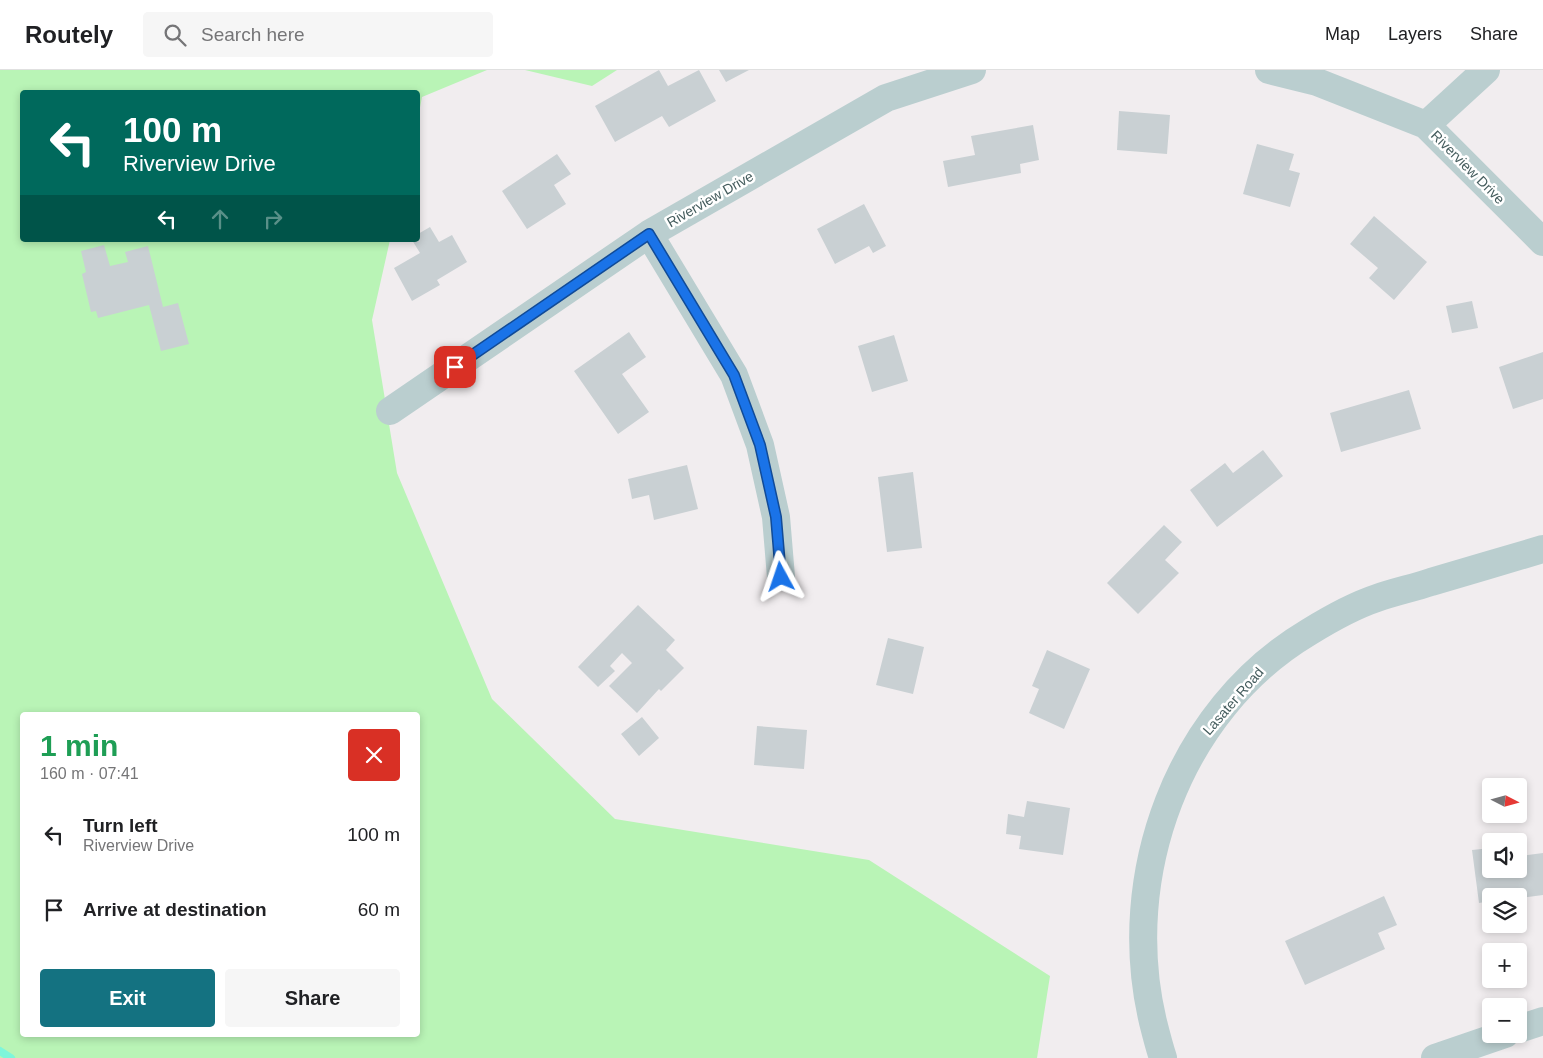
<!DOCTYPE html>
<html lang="en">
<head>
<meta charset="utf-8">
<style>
  :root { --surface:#fff; --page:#f6f6f6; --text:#202124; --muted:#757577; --line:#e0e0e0; --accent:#147281 }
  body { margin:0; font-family:Helvetica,sans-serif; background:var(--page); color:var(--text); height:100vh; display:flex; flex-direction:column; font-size:19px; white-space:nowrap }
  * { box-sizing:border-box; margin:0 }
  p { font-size:16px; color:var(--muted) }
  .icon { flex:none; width:28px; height:28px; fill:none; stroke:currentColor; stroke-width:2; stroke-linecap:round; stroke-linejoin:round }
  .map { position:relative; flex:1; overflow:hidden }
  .drawer { position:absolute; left:20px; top:642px; width:400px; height:325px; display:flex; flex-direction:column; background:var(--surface); border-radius:5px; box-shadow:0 2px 8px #0003 }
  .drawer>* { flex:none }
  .top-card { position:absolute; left:20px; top:20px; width:400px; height:152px; border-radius:5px; box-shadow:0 2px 8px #0003; background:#00695c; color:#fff; overflow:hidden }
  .needle { width:32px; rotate:96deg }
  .tools { position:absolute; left:1482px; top:708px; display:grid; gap:10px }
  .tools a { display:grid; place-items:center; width:45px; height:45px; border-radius:5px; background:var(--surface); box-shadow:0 2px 8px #0003; font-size:25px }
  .pin { position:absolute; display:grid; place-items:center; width:42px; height:42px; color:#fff; margin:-21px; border-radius:10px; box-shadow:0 2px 8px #0006 }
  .me { position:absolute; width:55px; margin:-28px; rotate:355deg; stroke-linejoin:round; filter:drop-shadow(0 0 4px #0008) }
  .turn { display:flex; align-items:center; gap:18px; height:105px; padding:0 20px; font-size:22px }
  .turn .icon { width:65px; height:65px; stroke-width:2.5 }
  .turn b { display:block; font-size:35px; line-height:42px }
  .lanes { display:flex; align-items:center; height:48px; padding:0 20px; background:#0003; justify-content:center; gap:25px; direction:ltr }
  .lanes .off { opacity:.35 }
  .round { display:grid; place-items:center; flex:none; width:52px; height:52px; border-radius:5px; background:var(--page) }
  .headline { display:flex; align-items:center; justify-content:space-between; height:85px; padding:0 20px }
  h1 { font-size:30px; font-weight:800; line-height:38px; color:#1e9e55 }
  .cta { display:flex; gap:10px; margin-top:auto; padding:10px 20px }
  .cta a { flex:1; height:58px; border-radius:5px; background:var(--accent); color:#fff; font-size:20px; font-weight:800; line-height:58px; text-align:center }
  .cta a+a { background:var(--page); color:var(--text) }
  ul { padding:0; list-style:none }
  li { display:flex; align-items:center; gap:15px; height:75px; padding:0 20px }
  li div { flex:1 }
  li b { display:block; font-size:19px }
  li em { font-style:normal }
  header { display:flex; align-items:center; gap:30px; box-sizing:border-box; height:70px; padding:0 25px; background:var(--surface); border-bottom:1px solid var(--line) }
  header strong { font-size:24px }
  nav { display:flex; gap:28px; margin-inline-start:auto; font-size:18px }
  .search { width:350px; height:45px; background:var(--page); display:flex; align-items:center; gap:12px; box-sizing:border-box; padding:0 18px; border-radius:5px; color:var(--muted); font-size:19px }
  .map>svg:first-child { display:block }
</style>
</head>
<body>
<header>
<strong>Routely</strong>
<div class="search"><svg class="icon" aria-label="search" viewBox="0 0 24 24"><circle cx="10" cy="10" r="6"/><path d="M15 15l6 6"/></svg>Search here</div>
<nav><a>Map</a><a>Layers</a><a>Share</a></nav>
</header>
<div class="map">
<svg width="1543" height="988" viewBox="0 0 1543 988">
  <rect width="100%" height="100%" fill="#f1edef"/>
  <path fill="#b9f4b6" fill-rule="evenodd" d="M 0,0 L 487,0 L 422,27 L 418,48 L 418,22 L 22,22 L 22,170 L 390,170 L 372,250 L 397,403 L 492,629 L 615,749 L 869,790 L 1050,906 L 1037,988 L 0,988 ZM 22,645 L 418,645 L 418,965 L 22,965 Z
    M 525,0 L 617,0 L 592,16 Z"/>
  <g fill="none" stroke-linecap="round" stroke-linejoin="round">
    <path stroke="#7ef6da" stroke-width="8" d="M 0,981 L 11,988"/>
  </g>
  <path fill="#c9d0d3" d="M 659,0 L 668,16 L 699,0 L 716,31 L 669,57 L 662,46 L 615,72 L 595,36 Z
    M 719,0 L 749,0 L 726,12 Z
    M 1119,41 L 1170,45 L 1167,84 L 1117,80 Z
    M 1033,55 L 1039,90 L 1020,94 L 1021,103 L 948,117 L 943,91 L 975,85 L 971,66 Z
    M 1257,74 L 1294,84 L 1289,100 L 1300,103 L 1290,137 L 1243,124 Z
    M 557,84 L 571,104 L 554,115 L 566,134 L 527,159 L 502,121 Z
    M 864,134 L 886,176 L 873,183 L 869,176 L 835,194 L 817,159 Z
    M 1374,146 L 1427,192 L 1394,230 L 1369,208 L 1378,198 L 1350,174 Z
    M 430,157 L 439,172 L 452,165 L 467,192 L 437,210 L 440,215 L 412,231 L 394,198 L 420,183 L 412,170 L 418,170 L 418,164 Z
    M 104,175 L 110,196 L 128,192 L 125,182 L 148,176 L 163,237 L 178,233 L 189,274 L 161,281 L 149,235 L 98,248 L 96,241 L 91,242 L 82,204 L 86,202 L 81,181 Z
    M 1472,231 L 1478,258 L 1452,263 L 1446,236 Z
    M 629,262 L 646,287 L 622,304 L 649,342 L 618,364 L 574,301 Z
    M 894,265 L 908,311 L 872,322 L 858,276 Z
    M 1543,282 L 1543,329 L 1513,339 L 1499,297 Z
    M 1409,320 L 1421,359 L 1341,382 L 1330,343 Z
    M 1263,380 L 1283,406 L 1217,457 L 1190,420 L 1225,393 L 1233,403 Z
    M 687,395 L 698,439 L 654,450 L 649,425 L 632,429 L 628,409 Z
    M 913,402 L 922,478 L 887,482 L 878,407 Z
    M 1164,455 L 1182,472 L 1165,490 L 1179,503 L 1138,544 L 1107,513 Z
    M 638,535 L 675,570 L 666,580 L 684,598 L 661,621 L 659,619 L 637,643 L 609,616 L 632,593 L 622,583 L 610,596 L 615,601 L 598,617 L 578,597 Z
    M 888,568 L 924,577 L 913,624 L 876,615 Z
    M 1047,580 L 1090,599 L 1064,659 L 1029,643 L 1039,619 L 1032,616 Z
    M 642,647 L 659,668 L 639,686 L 621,664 Z
    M 757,656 L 807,660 L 804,699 L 754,695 Z
    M 1027,731 L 1070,738 L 1063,785 L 1019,779 L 1021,766 L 1006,764 L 1008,744 L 1024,747 Z
    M 1491,778 L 1491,799 L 1519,799 L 1519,786 L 1543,783 L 1543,825 L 1519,828 L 1519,826 L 1491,826 L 1491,831 L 1479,833 L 1472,780 Z
    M 1384,826 L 1397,855 L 1378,863 L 1385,879 L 1305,915 L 1285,871 Z"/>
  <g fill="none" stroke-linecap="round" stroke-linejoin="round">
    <path stroke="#bacecf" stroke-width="28" d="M 1269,0 L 1317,12 L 1426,55 L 1543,172
      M 1426,55 L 1486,0
      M 649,164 L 734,305 L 760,375 L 776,447 L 781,507
      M 390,341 L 649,164 L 886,28 L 972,0
      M 1519,959 L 1543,951
      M 1163,988 C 1159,976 1156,964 1153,952 C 1118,806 1178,640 1309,562 C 1330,549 1353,536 1377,528 C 1394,522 1413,518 1431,512 C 1468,501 1506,490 1543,479
      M 1435,988 L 1505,964"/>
  </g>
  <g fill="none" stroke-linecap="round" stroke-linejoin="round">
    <g stroke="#114b97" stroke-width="12">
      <path id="route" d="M 455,297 L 649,164 L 734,305 L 760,375 L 776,447 L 781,507"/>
    </g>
    <use href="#route" stroke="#1a73e8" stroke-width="9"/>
  </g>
  <g text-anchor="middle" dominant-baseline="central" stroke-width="5" stroke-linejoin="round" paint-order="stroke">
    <g font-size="14" fill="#445c5d" stroke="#fff">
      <text transform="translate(1468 97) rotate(45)">Riverview Drive</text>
      <text transform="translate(710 129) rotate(-30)">Riverview Drive</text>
      <text transform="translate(1233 631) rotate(-49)">Lasater Road</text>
    </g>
  </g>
</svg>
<div class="tools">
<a><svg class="needle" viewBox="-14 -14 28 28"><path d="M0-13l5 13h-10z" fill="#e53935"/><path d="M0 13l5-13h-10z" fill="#757577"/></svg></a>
<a><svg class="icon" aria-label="sound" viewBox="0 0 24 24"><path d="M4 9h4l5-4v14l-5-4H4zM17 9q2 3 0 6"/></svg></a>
<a><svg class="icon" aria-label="layers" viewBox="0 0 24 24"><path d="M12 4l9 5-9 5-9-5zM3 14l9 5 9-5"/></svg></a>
<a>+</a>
<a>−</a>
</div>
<div class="pin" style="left:455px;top:297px;background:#d93025"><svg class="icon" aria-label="arrive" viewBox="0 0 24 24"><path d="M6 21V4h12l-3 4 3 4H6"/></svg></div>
<svg class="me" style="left:781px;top:507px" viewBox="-20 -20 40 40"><path d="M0-17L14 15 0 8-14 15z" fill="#1a73e8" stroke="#fff" stroke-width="4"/></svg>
<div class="top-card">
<div class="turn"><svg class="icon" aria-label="left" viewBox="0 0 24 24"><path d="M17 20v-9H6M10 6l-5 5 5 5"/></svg><div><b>100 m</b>Riverview Drive</div></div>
<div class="lanes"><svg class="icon" aria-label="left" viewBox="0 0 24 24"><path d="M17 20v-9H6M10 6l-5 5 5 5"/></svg><svg class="icon off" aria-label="ahead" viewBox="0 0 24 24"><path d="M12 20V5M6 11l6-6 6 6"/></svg><svg class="icon off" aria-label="right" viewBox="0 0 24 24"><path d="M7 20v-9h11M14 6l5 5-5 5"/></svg></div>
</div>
<section class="drawer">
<div class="headline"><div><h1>1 min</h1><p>160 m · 07:41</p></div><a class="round" style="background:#d93025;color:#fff"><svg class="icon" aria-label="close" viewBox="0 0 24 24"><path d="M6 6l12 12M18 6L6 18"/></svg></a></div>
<ul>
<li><svg class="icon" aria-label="left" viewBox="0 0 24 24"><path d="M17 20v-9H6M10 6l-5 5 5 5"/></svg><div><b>Turn left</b><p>Riverview Drive</p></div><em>100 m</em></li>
<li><svg class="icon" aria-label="arrive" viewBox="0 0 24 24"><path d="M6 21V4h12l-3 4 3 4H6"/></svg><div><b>Arrive at destination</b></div><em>60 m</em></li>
</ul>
<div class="cta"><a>Exit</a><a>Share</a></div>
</section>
</div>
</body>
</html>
